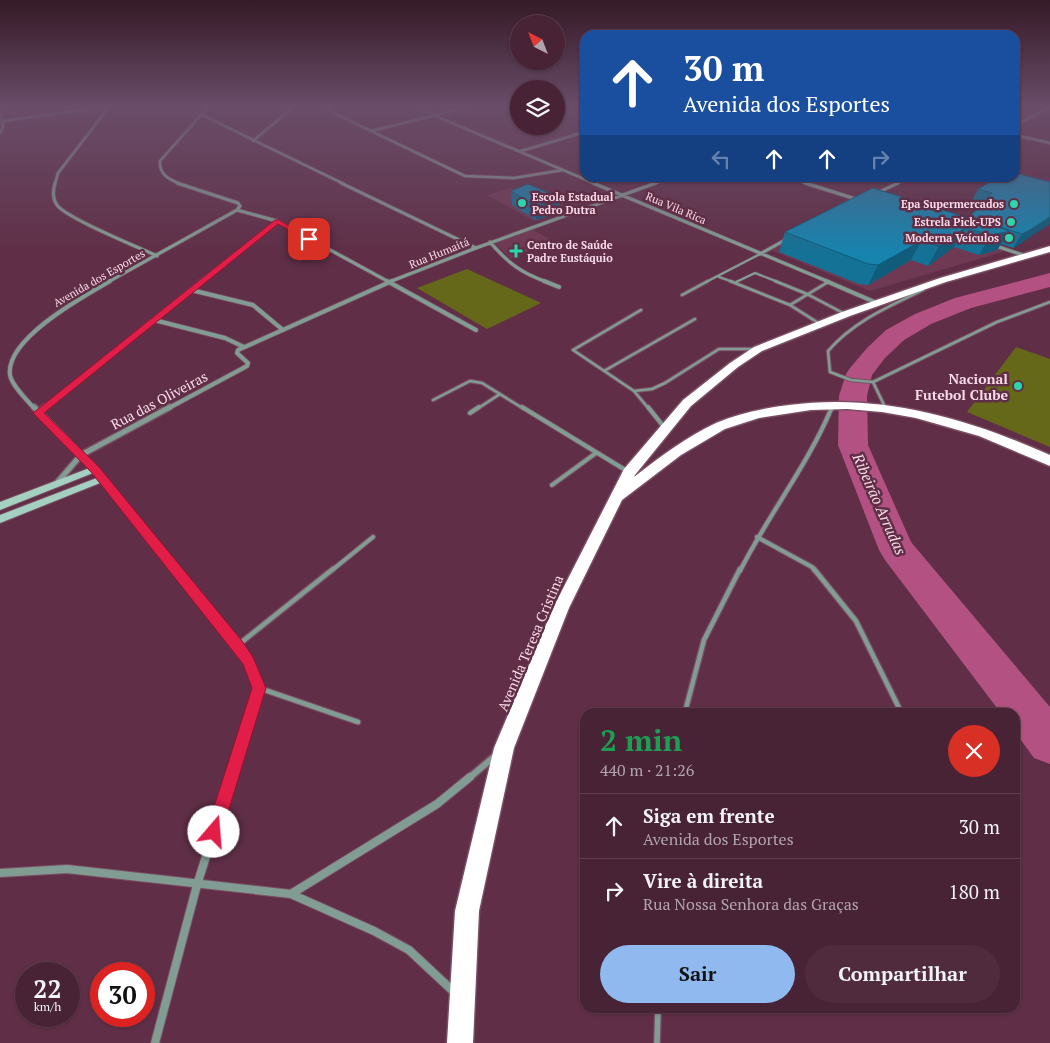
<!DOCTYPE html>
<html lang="pt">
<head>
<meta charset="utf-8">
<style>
  :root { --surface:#482335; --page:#4f2b3d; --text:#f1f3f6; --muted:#b1a4ad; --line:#604050; --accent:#90b9f0 }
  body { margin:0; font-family:"PT Serif",serif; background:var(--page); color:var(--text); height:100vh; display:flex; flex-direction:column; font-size:19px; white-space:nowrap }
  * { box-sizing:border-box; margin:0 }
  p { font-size:16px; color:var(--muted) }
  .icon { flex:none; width:28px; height:28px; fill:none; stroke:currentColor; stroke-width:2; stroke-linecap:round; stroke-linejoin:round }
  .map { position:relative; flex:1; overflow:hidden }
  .panel { position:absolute; left:580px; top:708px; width:440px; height:305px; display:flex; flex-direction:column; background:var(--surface); border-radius:15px; box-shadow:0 1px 4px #0004,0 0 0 1px var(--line) }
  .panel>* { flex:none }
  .guide { position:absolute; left:580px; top:30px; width:440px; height:152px; border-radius:15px; box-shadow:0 1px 4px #0004,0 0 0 1px var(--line); background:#1a4fa0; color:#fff; overflow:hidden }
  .needle { width:32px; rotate:318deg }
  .buttons { position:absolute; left:510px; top:15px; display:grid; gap:10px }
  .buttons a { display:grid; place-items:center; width:55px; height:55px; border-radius:50%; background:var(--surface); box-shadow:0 1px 4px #0004,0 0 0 1px var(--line); font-size:25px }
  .speed { position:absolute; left:15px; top:962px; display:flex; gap:10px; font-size:25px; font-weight:700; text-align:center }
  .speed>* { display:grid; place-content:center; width:65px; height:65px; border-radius:50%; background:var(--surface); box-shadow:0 1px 4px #0004,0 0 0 1px var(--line); line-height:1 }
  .speed small { font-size:12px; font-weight:400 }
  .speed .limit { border:8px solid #d22; background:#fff; color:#111 }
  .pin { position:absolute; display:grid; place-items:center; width:42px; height:42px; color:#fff; margin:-21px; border-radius:10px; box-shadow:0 2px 8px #0006 }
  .me { position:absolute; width:55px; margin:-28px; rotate:18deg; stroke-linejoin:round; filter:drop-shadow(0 0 4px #0008) }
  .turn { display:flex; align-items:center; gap:18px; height:105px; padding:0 20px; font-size:22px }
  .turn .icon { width:65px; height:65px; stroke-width:2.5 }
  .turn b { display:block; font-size:35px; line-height:42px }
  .lanes { display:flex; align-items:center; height:48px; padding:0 20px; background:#0003; justify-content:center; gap:25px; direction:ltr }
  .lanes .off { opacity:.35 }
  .round { display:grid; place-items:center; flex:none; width:52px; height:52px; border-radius:26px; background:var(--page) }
  .headline { display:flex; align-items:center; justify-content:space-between; height:85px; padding:0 20px }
  h1 { font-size:30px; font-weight:800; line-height:38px; color:#1e9e55 }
  .action { display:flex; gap:10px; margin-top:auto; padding:10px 20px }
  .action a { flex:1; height:58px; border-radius:30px; background:var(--accent); color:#111; font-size:20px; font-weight:800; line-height:58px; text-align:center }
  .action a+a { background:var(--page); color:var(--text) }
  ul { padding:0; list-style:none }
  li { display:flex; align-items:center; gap:15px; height:65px; padding:0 20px; border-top:1px solid var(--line) }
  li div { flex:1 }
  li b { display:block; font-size:19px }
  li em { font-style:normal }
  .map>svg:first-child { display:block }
</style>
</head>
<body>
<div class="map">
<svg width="1050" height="1043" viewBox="0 0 1050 1043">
  <rect width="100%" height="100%" fill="#602f47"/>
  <path fill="#703953" d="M 511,188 L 559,212 L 534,221 L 487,195 Z
    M 861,204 L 1009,250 L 870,291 L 771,250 Z
    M 532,229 L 553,241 L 511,259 L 495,243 Z"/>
  <path fill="#656819" d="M 467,269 L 541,303 L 487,329 L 417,288 Z
    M 1016,347 L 1050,359 L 1050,447 L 967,412 Z"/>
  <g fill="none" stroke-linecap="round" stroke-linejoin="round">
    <path fill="#b35182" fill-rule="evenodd" d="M 1050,273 L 1050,287 L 971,308 L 931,324 L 904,340 L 885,358 L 872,375 L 867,396 L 868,445 L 911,542 L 1050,707 L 1050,764 L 1034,758 L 1015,732 L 1015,712 L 1000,712 L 885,560 L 879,550 L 838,445 L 839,396 L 846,374 L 850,368 L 867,348 L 886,330 L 915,314 L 955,298 Z"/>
    <g stroke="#7c4e64" stroke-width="3">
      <path id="lane-far4" d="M 719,277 L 733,282
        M 706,282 L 760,254
        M 736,282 L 755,273 L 778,282"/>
    </g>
    <g stroke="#7c4e64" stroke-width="4.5">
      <path id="lane-far3" d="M 730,281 L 790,305 L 820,324
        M 775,281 L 807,294 L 845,314
        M 682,295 L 708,281
        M 790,305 L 828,282
        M 641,310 L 573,350 L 634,391 L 649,409
        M 604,371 L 695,319
        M 873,382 L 851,380 L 830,372 L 828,351 C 854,321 888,307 923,290
        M 634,391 L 652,389 L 665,383 L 719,349 L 756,349
        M 433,400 L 470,381 L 482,383 L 524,409
        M 885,407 L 873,382 L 997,322 L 1050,302
        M 477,409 L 500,394
        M 832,409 L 833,406"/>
    </g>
    <g stroke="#7c4e64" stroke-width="6">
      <path id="lane-far2" d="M 522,407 L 627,471
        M 648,407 L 664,427
        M 470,413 L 479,407
        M 552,485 L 596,453
        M 757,537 L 812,567 L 815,571
        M 331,571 L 373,537
        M 740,571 C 768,515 808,465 832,407"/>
    </g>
    <g stroke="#7c4e64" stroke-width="7">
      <path id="lane-far1" d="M 814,569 L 856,621 L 901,712
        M 238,645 L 333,569
        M 259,688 L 358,722
        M 685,712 L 704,640 L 740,569"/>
    </g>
    <g stroke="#7c4e64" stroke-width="8">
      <path id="lane" d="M 657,1043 L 658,1008"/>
    </g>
    <g stroke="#7c4e64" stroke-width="4">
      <path id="street-far5" d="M 319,106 L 465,176 L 514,178 L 563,170
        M 412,106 L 596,184
        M 578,106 L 585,109
        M 0,110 L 3,127 L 0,133
        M 202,115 L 344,184
        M 2,121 L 114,106
        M 1015,125 L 1050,107
        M 371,131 L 473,106
        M 1015,135 L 1050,143
        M 253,141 L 294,106
        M 521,151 L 585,132
        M 791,178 L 809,184
        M 55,184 L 58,173 L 109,107
        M 180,184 C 169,179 159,175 160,161 L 209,106
        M 653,184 L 669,178
        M 896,184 L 908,178"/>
    </g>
    <g stroke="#7c4e64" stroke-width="4.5">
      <path id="street-far4" d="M 55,183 C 53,190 52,198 57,205 C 66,218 138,247 157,256
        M 177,183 L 238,203 L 240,206 L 237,210
        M 341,183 L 476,248
        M 593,183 L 829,282
        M 805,183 L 859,200
        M 877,193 L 898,183
        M 237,210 L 277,221 L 389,282
        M 490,242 C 508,263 521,273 547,282
        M 993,245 L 1026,256
        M 760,254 L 787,239
        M 108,282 L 237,210
        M 200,282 L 277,221
        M 389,282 L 476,248 L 656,183"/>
    </g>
    <g stroke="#7c4e64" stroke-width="5.5">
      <path id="street-far3" d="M 387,281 L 476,330
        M 544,281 L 559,287
        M 826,281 L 877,303
        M 191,290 L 253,305 L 283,330
        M 154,320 L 225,338 L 244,347
        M 35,409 C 27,400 12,386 10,375 C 5,339 84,296 110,281
        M 43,409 L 202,281
        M 167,409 L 247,366 L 248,363 L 237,353 L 238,350 L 392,281"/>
    </g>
    <g stroke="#7c4e64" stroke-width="8">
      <path id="street-far2" d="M 34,407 L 95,469 L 178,571
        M 38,413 L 45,407
        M 56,484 L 81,455 L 170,407"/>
    </g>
    <g stroke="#7c4e64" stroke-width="9">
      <path id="street-far1" d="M 176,569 L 238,645 L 248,661 L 259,688 L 231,778
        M 469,778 L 495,756"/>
    </g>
    <g stroke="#7c4e64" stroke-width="10">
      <path id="street" d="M 0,873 L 67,869 L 291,894 L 374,931 L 409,950 L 454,992
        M 291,894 L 437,804 L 470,777
        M 155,1043 L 197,885 L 231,777"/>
    </g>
    <g stroke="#7c4e64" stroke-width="2">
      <path id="secondary" d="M 95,466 L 98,467 L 100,469 L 98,471 L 0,510 L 0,502 Z
        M 102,476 L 105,477 L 107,479 L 105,481 L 0,523 L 0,515 Z"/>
    </g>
    <g stroke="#7c4e64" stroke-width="3">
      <path id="highway" d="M 1050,246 L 1050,252 L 946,282 L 850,316 L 762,351 L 738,367 L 691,406 L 635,475 L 634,477 C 660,457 686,437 716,423 C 739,413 765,408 789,405 C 881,393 967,418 1050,455 L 1050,466 L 979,436 L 916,418 L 882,412 L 847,409 L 811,410 L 759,418 L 725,429 L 681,455 L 622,500 L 569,608 L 514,748 L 479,911 L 473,1043 L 447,1043 L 455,911 L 494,748 L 553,608 L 624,469 L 683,400 L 730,363 L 754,347 L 842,312 L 940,278 Z"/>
    </g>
    <use href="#lane-far4" stroke="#819d93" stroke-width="2"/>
    <use href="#lane-far3" stroke="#819d93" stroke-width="2.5"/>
    <use href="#lane-far2" stroke="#819d93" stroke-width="4"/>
    <use href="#lane-far1" stroke="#819d93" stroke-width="4.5"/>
    <use href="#lane" stroke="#819d93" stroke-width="5.5"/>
    <use href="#street-far5" stroke="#819d93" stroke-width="2.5"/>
    <use href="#street-far4" stroke="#819d93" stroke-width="3"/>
    <use href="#street-far3" stroke="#819d93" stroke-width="4"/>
    <use href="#street-far2" stroke="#819d93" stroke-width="5"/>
    <use href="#street-far1" stroke="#819d93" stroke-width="6"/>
    <use href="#street" stroke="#819d93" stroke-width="8"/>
    <use href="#secondary" fill="#a3d0c0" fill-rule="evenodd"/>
    <use href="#highway" fill="#fff" fill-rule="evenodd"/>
  </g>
  <path fill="#147296" d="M 1050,182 L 1020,244 L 1013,248 L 1001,244 L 997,250 L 979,255 L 954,247 L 928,266 L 911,260 L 868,285 L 859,284 L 779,252 L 785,232 L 968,218 L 982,206 L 971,202 L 978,189 Z
    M 511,191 L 560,198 L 559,212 L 536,220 L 512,205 Z"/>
  <path fill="#105c7a" d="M 560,198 L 559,212 L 536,220 L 536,206 Z
    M 1050,217 L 1050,224 L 1020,244 L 1013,248 L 1022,234 Z
    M 965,228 L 954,247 L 928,266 L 939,246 Z
    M 1010,231 L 997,250 L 979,255 L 991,235 Z
    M 921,241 L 911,260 L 868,285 L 878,265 Z"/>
  <path fill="#1784af" stroke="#105c7a" d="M 1015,173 L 1050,182 L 1050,217 L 1030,230 L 1022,234 L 968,217 L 989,200 L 986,199 L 992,193 L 978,189 L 997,178 L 1015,178 Z
    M 528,184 L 560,198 L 536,206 L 511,191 Z
    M 873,188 L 1010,231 L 991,235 L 965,228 L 939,246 L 921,241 L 878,265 L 868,264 L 785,232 Z"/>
  <linearGradient id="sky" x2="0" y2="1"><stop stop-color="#351a27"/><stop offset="0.42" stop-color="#694d69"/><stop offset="1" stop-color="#694d69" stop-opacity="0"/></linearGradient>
  <rect width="1050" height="252" fill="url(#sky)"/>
  <path fill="#e11d48" stroke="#92132f" d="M 275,220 L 279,220 L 312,239 L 307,240 L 278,224 L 44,413 L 99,467 L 242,641 L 253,657 L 266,688 L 222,832 L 220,837 L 214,840 L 208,837 L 206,832 L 252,688 L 243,664 L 91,472 L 33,413 Z"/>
  <g fill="#2cd5ab" stroke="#602f47" stroke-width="2">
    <circle cx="522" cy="203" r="5"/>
    <circle cx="1014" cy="204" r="5"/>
    <circle cx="1011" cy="222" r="5"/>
    <circle cx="1009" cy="238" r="5"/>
    <path d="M513.5 243.5h5v5h5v5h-5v5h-5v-5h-5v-5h5z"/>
    <circle cx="1018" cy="386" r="5"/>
  </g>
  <g text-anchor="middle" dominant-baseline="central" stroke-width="5" stroke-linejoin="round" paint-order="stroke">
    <g font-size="11" font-weight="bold" fill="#f9dae7" stroke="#602f47" text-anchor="end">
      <text x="532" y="197" text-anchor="start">Escola Estadual<tspan x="532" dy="13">Pedro Dutra</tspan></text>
      <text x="1004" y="204">Epa Supermercados</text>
      <text x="1001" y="222">Estrela Pick-UPS</text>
      <text x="999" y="238">Moderna Veículos</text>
      <text x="527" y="245" text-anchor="start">Centro de Saúde<tspan x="527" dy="13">Padre Eustáquio</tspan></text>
    </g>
    <g font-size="11" fill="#f9dae7" stroke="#602f47">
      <text transform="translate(676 208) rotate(23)">Rua Vila Rica</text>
      <text transform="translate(439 253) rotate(-22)">Rua Humaitá</text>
      <text transform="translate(99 278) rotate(-30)">Avenida dos Esportes</text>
    </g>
    <g font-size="14" font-weight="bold" fill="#f9dae7" stroke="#602f47" text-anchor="end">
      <text x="1008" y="378">Nacional<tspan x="1008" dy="16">Futebol Clube</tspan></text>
    </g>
    <g font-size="14" fill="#f9dae7" stroke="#602f47">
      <text transform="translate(159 400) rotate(-28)">Rua das Oliveiras</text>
      <text transform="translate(530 643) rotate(-67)">Avenida Teresa Cristina</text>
    </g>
    <g font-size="15" font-style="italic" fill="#f7dbe6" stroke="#602f47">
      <text transform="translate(880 504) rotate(66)">Ribeirão Arrudas</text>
    </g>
  </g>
</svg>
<div class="buttons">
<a><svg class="needle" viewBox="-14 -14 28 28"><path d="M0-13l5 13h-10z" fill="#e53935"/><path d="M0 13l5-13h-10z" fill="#b1a4ad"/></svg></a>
<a><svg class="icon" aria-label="layers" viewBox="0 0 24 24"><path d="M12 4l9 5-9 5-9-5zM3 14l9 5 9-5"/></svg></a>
</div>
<div class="speed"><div>22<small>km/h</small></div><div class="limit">30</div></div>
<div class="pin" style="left:309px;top:239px;background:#d93025"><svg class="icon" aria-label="arrive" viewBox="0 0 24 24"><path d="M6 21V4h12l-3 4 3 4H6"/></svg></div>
<svg class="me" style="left:214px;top:832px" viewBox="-20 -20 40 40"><circle r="19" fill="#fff"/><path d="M0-13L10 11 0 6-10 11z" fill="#e11d48"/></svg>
<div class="guide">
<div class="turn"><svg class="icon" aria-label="ahead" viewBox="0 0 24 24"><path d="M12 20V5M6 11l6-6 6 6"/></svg><div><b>30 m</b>Avenida dos Esportes</div></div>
<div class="lanes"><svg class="icon off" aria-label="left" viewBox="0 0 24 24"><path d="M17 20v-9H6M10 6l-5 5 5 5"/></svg><svg class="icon" aria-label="ahead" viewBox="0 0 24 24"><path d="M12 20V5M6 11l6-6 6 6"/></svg><svg class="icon" aria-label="ahead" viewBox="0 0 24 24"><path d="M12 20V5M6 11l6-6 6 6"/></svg><svg class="icon off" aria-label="right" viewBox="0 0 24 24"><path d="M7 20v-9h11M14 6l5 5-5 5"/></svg></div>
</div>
<section class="panel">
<div class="headline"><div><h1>2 min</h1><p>440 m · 21:26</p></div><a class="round" style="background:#d93025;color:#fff"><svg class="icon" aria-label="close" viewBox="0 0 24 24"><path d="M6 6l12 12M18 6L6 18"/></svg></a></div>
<ul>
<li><svg class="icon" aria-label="ahead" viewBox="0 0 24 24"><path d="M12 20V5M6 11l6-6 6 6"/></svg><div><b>Siga em frente</b><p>Avenida dos Esportes</p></div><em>30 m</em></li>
<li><svg class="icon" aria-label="right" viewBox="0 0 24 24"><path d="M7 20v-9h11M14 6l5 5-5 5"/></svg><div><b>Vire à direita</b><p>Rua Nossa Senhora das Graças</p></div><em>180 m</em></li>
</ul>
<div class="action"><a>Sair</a><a>Compartilhar</a></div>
</section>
</div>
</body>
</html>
